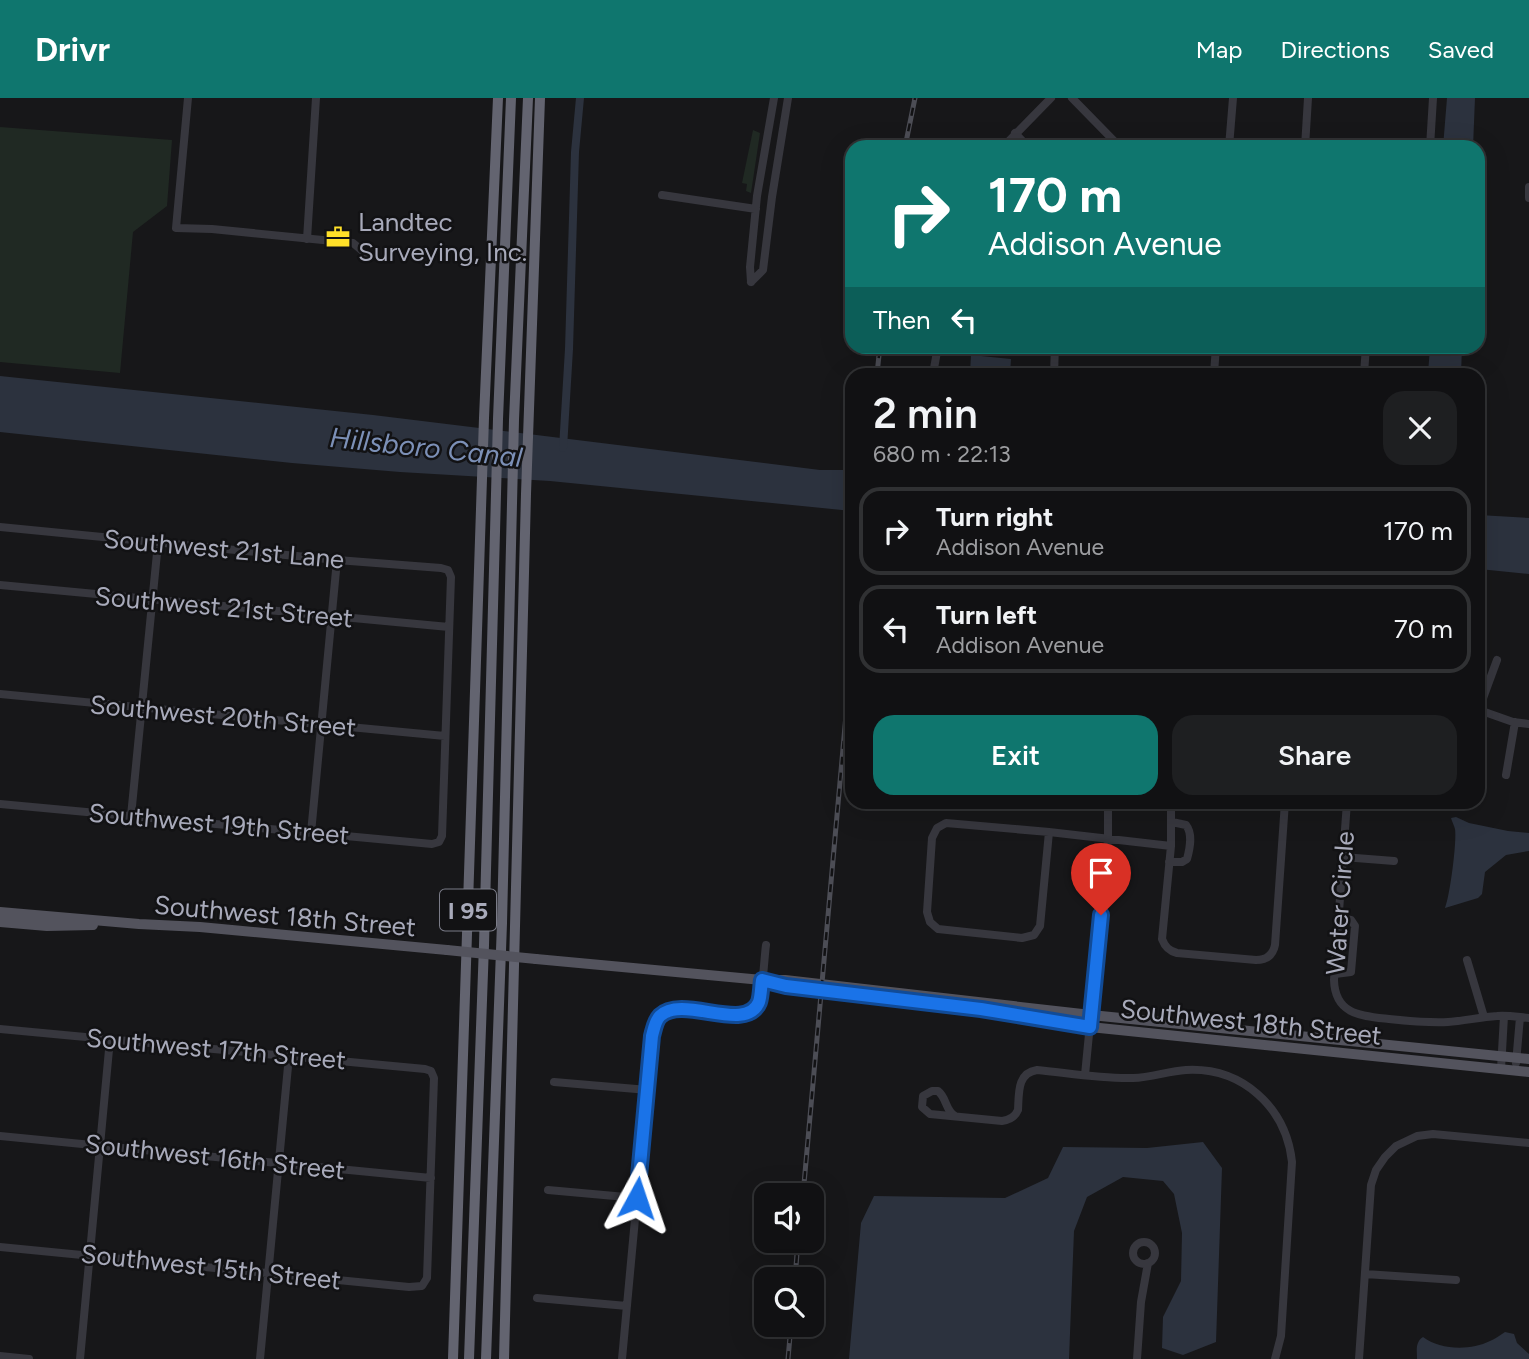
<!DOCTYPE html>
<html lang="en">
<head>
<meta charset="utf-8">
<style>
  :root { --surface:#111113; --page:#1e1f21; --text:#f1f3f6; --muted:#9c9da0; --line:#303133; --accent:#0f766e }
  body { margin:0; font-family:Figtree,sans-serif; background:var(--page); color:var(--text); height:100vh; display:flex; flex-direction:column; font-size:26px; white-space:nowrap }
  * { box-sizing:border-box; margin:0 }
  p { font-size:23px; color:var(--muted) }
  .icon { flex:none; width:38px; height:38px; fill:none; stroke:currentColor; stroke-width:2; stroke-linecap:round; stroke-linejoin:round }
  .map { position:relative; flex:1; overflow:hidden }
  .panel { position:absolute; left:845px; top:270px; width:640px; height:441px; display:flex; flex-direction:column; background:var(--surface); border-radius:21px; box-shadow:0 7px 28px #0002,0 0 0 2px var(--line) }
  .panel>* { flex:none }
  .top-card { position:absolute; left:845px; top:42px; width:640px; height:214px; border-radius:21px; box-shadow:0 7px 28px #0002,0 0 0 2px var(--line); background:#0f766e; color:#fff; overflow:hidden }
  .buttons { position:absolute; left:754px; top:1085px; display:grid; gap:14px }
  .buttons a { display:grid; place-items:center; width:70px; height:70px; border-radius:14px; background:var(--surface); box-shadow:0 7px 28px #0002,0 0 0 2px var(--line); font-size:35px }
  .pin { position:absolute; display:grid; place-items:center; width:60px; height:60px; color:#fff; margin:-72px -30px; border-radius:50% 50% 50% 0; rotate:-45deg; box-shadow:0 0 7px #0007 }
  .pin .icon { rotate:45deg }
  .me { position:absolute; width:77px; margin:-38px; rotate:5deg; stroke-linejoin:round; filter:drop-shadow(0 0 5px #0008) }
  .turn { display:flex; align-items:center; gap:24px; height:147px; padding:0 28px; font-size:32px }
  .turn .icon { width:91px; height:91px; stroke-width:2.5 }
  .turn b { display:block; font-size:49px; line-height:60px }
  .then { display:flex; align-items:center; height:66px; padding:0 28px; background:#0003; gap:14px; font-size:26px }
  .round { display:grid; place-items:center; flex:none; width:74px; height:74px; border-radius:21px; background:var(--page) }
  .overview { display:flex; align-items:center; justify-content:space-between; height:119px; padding:0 28px }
  h1 { font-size:42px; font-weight:600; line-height:52px }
  .primary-button { display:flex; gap:14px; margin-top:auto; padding:14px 28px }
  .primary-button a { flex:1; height:80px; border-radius:21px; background:var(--accent); color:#fff; font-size:28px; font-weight:600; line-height:80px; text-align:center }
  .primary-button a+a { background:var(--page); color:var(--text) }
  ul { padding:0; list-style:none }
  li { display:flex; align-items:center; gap:21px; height:88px; margin:0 14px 10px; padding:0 14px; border:4px solid var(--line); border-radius:21px }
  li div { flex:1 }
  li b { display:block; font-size:26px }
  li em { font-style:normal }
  header { display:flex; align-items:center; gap:42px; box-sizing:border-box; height:98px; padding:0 35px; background:var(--accent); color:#fff }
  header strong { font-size:33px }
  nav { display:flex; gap:38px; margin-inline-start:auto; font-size:24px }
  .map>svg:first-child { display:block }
</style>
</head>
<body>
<header>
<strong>Drivr</strong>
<nav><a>Map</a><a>Directions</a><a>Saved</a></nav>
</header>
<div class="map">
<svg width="1529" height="1261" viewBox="0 0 1529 1261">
  <rect width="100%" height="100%" fill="#171719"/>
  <path fill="#202923" d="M 0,29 L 172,42 L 167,108 L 133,134 L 120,275 L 0,264 Z
    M 753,32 L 760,35 L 751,95 L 746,93 L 747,86 L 742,85 Z"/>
  <path fill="#2c323e" d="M 1447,0 L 1475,0 L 1473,49 L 1443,49 Z
    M 1430,249 L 1462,249 L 1461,276 L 1428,276 Z
    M 971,257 L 1011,261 L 1010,276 L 970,276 Z
    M 0,278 L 373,317 L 820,372 L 852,372 L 852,413 L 550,383 L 400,374 L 292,365 L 0,334 Z
    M 1479,417 L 1529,420 L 1529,476 L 1479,471 Z
    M 1456,719 L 1469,725 L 1508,733 L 1529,735 L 1529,753 L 1506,757 L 1485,774 L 1482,796 L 1478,800 L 1445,810 C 1450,798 1457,743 1455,731 C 1454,727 1452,724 1451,720 Z
    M 1203,1044 L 1222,1070 L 1216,1244 L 1183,1257 L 1162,1250 L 1163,1219 L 1181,1183 L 1182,1135 L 1174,1096 L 1163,1083 L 1123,1079 L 1087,1099 L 1074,1133 L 1069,1261 L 849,1261 L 861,1125 L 874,1098 L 1005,1100 L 1048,1080 L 1063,1049 L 1147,1050 Z
    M 1505,1234 L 1514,1236 L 1517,1245 L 1529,1256 L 1529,1261 L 1417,1261 C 1417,1253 1415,1244 1423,1239 C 1440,1252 1470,1253 1490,1243 C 1495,1241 1500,1237 1505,1234 Z"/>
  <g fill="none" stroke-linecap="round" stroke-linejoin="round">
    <path stroke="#2c323e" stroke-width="8" d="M 563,350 L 569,251 L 575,54 L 580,0"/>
    <path stroke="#37373e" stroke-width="8" d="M 188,0 L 176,130 L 212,131 L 353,145 L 366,156
      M 1072,0 L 1120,49
      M 1015,35 L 1028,49
      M 1003,49 L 1051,0
      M 1229,49 L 1233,0
      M 1305,49 L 1308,0
      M 1430,49 L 1433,0
      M 1529,89 L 1529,100
      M 662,97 L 756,111
      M 307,141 L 316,0
      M 751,184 L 763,172 L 772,99 L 788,0
      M 751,184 L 750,169 L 757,98 L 774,0
      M 933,276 L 938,248
      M 1054,276 L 1055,248
      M 1214,276 L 1216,248
      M 1364,276 L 1366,248
      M 0,429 L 337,462 L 441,470 L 448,472 L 451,479 L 442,738 L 439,744 L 432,746 L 0,706
      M 0,487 L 449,529
      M 0,596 L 445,638
      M 1479,611 L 1497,562
      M 1479,612 L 1513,624 L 1529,626
      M 1506,677 L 1515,624
      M 1171,704 L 1171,748 L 1162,841 C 1165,849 1169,853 1177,855 L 1256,862 C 1267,862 1273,857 1275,847 L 1285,704
      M 1347,704 L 1334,882 C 1335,917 1362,918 1389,921 C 1408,923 1428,925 1448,924 C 1464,923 1480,919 1497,918 C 1507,917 1518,919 1529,920
      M 131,718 L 158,445
      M 1049,734 L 1040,828 L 1034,837 L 1022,840 L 938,831 L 930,824 L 927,814 L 932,740 L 937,730 L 946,725 L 1049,734 L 1171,748
      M 311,735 L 337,462
      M 1343,759 L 1394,763
      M 1169,764 L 1182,764 L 1187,761 C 1190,750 1193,736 1186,727 L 1172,724
      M 1467,862 L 1484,919
      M 1335,876 L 1351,874 L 1355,828 L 1351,822 L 1339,820
      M 0,931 L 425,971 L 431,973 L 434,980 L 427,1180 L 422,1188 L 409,1189 L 0,1149
      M 1516,965 L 1520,919
      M 1501,971 L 1504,918
      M 1085,977 L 1108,742 L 1108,704
      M 554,984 L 648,992
      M 955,1018 C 945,1012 947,1000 938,993 L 932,993 L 923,998 L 922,1009 L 930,1016 L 1002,1023 C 1010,1022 1015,1019 1018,1012 C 1019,995 1017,975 1037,972 C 1068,975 1101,981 1133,980 C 1151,980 1168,973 1186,972 C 1242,969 1286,1009 1292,1064 L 1281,1238 L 1275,1261
      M 0,1038 L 431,1080
      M 548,1092 L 637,1100
      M1133 1155a11 11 0 1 1 22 0a11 11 0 1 1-22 0Z
      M 1365,1176 L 1456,1182
      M 537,1200 L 627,1208
      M 0,1258 L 29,1261
      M 80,1261 L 110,941
      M 260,1261 L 289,958
      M 622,1261 L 652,938 C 656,921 662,912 680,911 C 697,912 744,923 755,911 C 763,902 764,860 766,847
      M 1137,1261 L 1141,1204 L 1148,1165
      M 1359,1261 L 1371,1087 L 1376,1072 L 1385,1059 L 1396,1048 L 1417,1038 L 1433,1036 L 1529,1045"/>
    <path stroke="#53535d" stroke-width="10" d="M 0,814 L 139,826 L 200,829 L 447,852
      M 0,824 L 47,828 L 93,827
      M 536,861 L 762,882 L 785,882 L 1091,917 L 1529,961
      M 981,911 L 1090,929 L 1529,974"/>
    <path stroke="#636470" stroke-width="10" d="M 453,1261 L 484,320 L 498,0
      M 469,1261 L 484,847 L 498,321 L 511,0
      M 486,1261 L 502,825 L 514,322 L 528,0
      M 504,1261 L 526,396 L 540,0"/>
    <g stroke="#4c4d55" stroke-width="5">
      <path id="rail" d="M 905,49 L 915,0
        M 877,276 L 880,248
        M 803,1097 L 852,550
        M 795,1181 L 798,1143
        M 788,1261 L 791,1227"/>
    </g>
    <use href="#rail" stroke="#121214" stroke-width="2.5" stroke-dasharray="8" stroke-linecap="butt"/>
    <path stroke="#53535d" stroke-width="10" d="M 447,852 L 536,861"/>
  </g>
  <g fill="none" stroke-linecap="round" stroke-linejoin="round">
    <g stroke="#114b97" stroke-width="18">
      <path id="route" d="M 637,1100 L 652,938 C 654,931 655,923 660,918 C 683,896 746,936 759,904 C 761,898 761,889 762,882 L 786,888 L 981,911 L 1090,929 L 1101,817"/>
    </g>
    <use href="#route" stroke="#1a73e8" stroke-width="12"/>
  </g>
  <defs>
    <g id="office-bare" transform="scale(1.89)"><path d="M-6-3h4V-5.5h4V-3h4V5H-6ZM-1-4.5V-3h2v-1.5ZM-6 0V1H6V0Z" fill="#ffe029" stroke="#121214" stroke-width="2.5" paint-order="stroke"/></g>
  </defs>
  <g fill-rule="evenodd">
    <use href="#office-bare" x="338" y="139"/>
  </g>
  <g text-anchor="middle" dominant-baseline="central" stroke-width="5" stroke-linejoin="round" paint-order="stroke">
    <rect fill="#121214" stroke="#7b7c88" stroke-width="2" x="440" y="791.5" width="56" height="41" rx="5"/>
    <g font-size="24" font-weight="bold" fill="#a8aaba">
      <text x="468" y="812">I 95</text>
    </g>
    <g font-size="26" fill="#a8aaba" stroke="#121214" text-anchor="start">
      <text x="358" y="124">Landtec<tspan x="358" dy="30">Surveying, Inc.</tspan></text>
    </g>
    <g font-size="26" fill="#a8aaba" stroke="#121214">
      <text transform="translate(224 451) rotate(5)">Southwest 21st Lane</text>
      <text transform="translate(224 509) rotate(5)">Southwest 21st Street</text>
      <text transform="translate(223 618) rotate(5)">Southwest 20th Street</text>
      <text transform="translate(219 726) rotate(5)">Southwest 19th Street</text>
      <text transform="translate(1340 805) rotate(-86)">Water Circle</text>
      <text transform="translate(285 818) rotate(5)">Southwest 18th Street</text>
      <text transform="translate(1251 924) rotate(6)">Southwest 18th Street</text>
      <text transform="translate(216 951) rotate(5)">Southwest 17th Street</text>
      <text transform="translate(215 1059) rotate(6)">Southwest 16th Street</text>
      <text transform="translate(211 1169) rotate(6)">Southwest 15th Street</text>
    </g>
    <g font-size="28" font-style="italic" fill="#7c90b7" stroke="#121214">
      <text transform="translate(426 349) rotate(6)">Hillsboro Canal</text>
    </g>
  </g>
</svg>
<div class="buttons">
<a><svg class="icon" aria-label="sound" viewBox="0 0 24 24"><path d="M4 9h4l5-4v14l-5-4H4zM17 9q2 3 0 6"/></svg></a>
<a><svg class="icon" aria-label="search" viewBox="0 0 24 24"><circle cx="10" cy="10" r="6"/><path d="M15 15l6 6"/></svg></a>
</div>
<div class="pin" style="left:1101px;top:817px;background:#d93025"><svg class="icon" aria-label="arrive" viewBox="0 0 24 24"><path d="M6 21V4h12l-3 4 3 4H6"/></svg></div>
<svg class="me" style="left:637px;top:1100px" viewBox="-20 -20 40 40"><path d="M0-17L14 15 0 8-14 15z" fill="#1a73e8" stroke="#fff" stroke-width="4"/></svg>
<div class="top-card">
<div class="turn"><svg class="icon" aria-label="right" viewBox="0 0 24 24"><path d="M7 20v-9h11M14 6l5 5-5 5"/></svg><div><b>170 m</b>Addison Avenue</div></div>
<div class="then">Then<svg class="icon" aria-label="left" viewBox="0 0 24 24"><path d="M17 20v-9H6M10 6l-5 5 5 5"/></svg></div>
</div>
<section class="panel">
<div class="overview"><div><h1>2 min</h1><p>680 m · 22:13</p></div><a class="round"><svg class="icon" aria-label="close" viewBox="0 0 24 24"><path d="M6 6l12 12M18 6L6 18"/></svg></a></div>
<ul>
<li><svg class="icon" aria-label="right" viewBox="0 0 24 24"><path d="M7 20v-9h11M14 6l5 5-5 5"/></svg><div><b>Turn right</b><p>Addison Avenue</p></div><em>170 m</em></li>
<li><svg class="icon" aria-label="left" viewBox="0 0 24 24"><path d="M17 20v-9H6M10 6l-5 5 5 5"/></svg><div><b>Turn left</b><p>Addison Avenue</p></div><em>70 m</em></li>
</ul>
<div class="primary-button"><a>Exit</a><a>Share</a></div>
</section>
</div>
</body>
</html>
